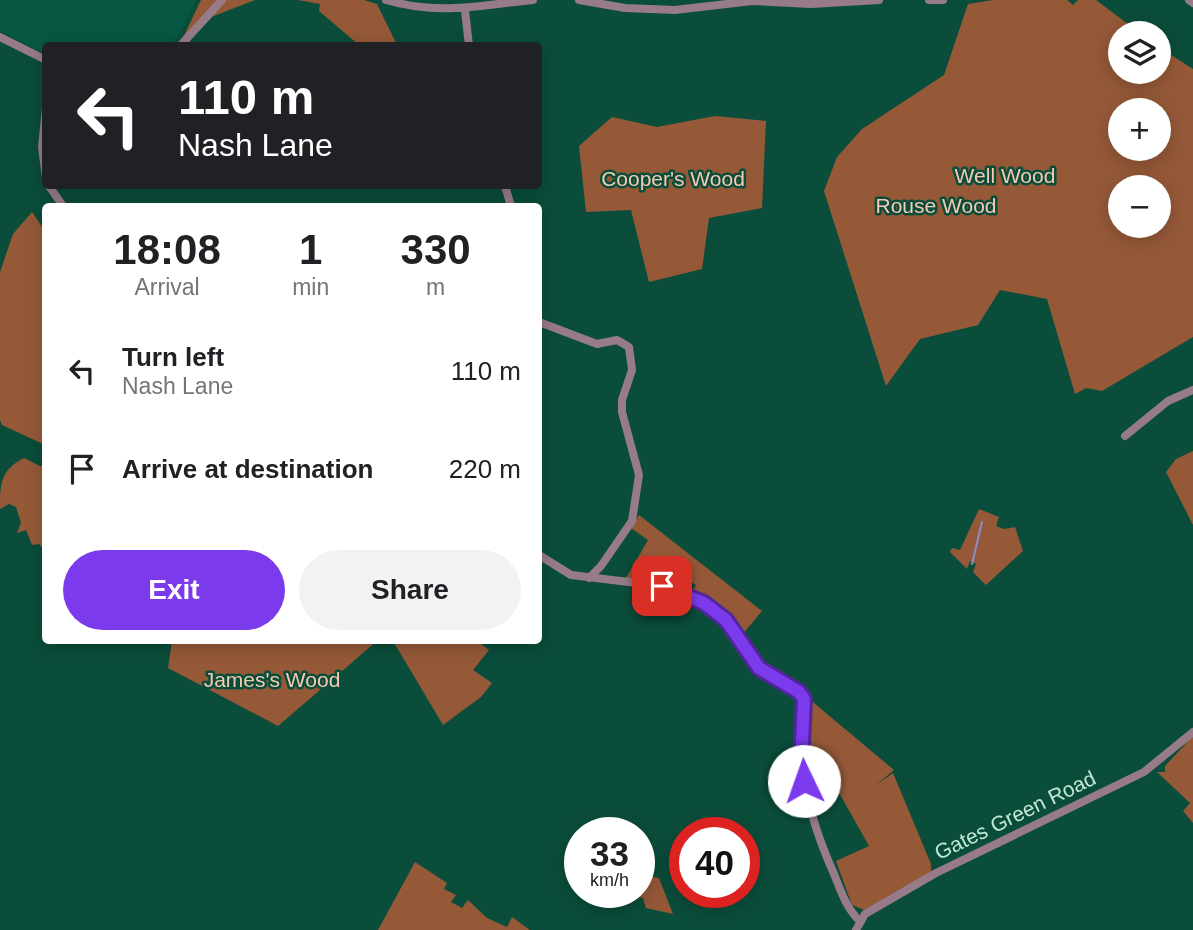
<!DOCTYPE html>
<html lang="en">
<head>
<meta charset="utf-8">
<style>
  :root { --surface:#fff; --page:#f2f2f2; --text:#202124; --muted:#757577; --accent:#7c3aed }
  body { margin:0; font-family:Arial,sans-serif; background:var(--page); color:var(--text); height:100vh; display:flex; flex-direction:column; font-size:26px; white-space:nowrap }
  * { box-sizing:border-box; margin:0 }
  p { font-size:23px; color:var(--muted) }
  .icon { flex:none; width:38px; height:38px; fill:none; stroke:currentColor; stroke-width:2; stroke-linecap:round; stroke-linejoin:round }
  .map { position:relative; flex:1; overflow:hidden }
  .drawer { position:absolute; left:42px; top:203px; width:500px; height:441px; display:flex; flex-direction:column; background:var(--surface); border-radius:7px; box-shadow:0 4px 18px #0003 }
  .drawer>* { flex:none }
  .banner { position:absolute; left:42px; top:42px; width:500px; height:147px; border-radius:7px; box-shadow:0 4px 18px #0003; background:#202124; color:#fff; overflow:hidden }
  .controls { position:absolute; left:1108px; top:21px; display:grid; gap:14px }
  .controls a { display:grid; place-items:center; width:63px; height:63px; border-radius:50%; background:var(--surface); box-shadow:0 4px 18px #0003; font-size:35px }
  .speed { position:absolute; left:564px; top:817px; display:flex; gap:14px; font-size:35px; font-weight:700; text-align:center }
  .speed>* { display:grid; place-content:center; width:91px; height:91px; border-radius:50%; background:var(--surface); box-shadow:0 4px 18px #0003; line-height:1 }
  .speed small { font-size:18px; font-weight:400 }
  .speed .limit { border:10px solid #d22; background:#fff; color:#111 }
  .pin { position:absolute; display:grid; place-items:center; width:60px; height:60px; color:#fff; margin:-30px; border-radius:14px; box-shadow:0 4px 10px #0006 }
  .me { position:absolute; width:77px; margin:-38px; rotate:357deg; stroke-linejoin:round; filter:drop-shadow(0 0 5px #0008) }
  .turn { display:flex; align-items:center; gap:24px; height:147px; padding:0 21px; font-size:32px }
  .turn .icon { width:91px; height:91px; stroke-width:2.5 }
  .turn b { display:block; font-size:49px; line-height:60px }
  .eta { display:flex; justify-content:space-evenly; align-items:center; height:119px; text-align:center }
  .eta b { font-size:42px; font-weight:800; line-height:49px }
  .cta { display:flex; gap:14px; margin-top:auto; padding:14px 21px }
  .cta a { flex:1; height:80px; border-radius:42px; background:var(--accent); color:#fff; font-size:28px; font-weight:800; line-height:80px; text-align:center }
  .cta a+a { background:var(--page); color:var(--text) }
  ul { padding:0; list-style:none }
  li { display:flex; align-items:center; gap:21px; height:98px; padding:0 21px }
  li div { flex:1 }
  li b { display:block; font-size:26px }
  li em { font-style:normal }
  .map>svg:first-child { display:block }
</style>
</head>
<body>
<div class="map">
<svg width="1193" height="930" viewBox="0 0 1193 930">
  <rect width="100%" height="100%" fill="#0a4d3a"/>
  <path fill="#075843" d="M 0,0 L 196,0 L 173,45 L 46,46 L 45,54 L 0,31 Z"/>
  <path fill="#955938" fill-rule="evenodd" d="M 201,0 L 255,0 L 206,19 L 179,46 Z
    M 298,0 L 364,0 L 377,4 L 397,45 L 359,45 L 319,11 L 320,4 Z
    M 993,0 L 1067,0 L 1073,5 L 1078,0 L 1096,0 L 1140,33 L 1120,33 L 1120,72 L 1158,72 L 1159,47 L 1193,69 L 1193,337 L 1102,391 L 1086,388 L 1075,394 L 1047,299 L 1000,290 L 978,325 L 920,339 L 886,386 L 824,191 L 837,157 L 862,129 L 944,75 L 968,4 ZM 1120,110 L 1158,110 L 1158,149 L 1120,149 ZM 1120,187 L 1158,187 L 1158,226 L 1120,226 Z
    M 715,116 L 766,121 L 762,208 L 709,218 L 702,269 L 649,282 L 631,210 L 586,212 L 579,146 L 612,117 L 657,127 Z
    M 32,212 L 45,231 L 45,445 L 2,425 L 0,420 L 0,272 L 13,234 Z
    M 1193,451 L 1193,525 L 1166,472 L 1176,459 Z
    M 24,458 L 40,466 L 45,465 L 45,551 L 39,544 L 32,545 L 26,530 L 17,533 L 21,523 L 16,507 L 9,504 L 0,509 C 0,485 0,470 24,458 Z
    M 979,509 L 999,517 L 996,526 L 1004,529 L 1015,527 L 1023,551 L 986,585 L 973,572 L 976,564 L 970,561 L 967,569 L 950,552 L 952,548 L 960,550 Z
    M 639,515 L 762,611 L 741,636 L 719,609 L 690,594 L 696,585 L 676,573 L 669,584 L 626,578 L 648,540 L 631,528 Z
    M 172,641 L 172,640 L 377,641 L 278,726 L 168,668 Z
    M 393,641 L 484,641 L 481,644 L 489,650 L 473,670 L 492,683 L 481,697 L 443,725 Z
    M 808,698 L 894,770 L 876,785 L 893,773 L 931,864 L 931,872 L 864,910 L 852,905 L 836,861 L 869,846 L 833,782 L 809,789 L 805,765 Z
    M 1193,736 L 1193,823 L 1183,811 L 1190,803 L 1157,772 L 1165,772 L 1165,766 Z
    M 415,862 L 447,883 L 444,889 L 456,895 L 451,902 L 462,908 L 468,900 L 487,918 L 507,927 L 512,917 L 530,930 L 378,930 Z
    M 639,874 L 659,878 L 673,914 L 646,908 L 643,898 L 617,893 L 639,892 Z"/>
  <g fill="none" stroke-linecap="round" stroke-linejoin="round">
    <path stroke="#8c8fc3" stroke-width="2" d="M 972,564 L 982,522"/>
    <path stroke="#987b89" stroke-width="8" d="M 386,0 C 441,16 479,5 533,0
      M 579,0 L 625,8 L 675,10 L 752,1 L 811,4 L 879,0
      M 929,0 L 943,0
      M 1189,0 L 1193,3
      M 465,10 L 469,46
      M 0,37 L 46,60
      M 180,46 L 222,0
      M 46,107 L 42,147 L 46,178
      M 49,186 L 63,206
      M 505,186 L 511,206
      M 539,322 L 597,344 L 617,340 L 629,347 L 632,370 L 622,400 L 622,412 L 639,475 L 632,521 L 601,566 L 589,578
      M 1125,436 L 1168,401 L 1193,390
      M 539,555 L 571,575 L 662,586 L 704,603 L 726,620 L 759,668 L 799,692 L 804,699 C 801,774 803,804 834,874 C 841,891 846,908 860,921
      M 856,930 L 865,914 L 936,873 L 1144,772 L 1193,732"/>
  </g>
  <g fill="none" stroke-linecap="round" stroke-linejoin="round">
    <g stroke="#51269a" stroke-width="18">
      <path id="route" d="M 662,586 L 704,603 L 726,620 L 759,668 L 799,692 L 804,699 L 801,766 L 804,781"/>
    </g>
    <use href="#route" stroke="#7c3aed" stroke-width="12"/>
  </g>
  <g text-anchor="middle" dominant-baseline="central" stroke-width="5" stroke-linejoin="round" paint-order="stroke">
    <g font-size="21" fill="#f6c9b1" stroke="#0a4d3a">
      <text x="1005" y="175">Well Wood</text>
      <text x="673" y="178">Cooper's Wood</text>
      <text x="936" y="205">Rouse Wood</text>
      <text x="272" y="679">James's Wood</text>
    </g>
    <g font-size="21" fill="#c1e6d7" stroke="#0a4d3a">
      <text transform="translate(1015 815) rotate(-26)">Gates Green Road</text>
    </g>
  </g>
</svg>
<div class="controls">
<a><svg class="icon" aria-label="layers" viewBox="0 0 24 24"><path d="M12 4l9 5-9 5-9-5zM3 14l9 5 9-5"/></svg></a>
<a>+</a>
<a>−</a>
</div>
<div class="speed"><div>33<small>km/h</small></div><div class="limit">40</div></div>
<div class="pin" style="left:662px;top:586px;background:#d93025"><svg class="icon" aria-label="arrive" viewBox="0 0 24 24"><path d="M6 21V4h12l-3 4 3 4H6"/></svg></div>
<svg class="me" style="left:804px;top:781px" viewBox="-20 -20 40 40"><circle r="19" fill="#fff"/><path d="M0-13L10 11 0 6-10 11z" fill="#7c3aed"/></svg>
<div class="banner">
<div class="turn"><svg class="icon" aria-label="left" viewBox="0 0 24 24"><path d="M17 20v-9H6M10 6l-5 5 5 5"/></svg><div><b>110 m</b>Nash Lane</div></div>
</div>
<section class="drawer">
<div class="eta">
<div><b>18:08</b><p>Arrival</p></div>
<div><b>1</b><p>min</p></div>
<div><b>330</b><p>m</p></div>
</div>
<ul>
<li><svg class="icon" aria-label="left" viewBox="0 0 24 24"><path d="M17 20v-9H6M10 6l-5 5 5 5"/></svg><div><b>Turn left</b><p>Nash Lane</p></div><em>110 m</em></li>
<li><svg class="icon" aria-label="arrive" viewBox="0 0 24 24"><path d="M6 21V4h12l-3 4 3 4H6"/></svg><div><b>Arrive at destination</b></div><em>220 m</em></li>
</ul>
<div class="cta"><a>Exit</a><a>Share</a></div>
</section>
</div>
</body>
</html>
